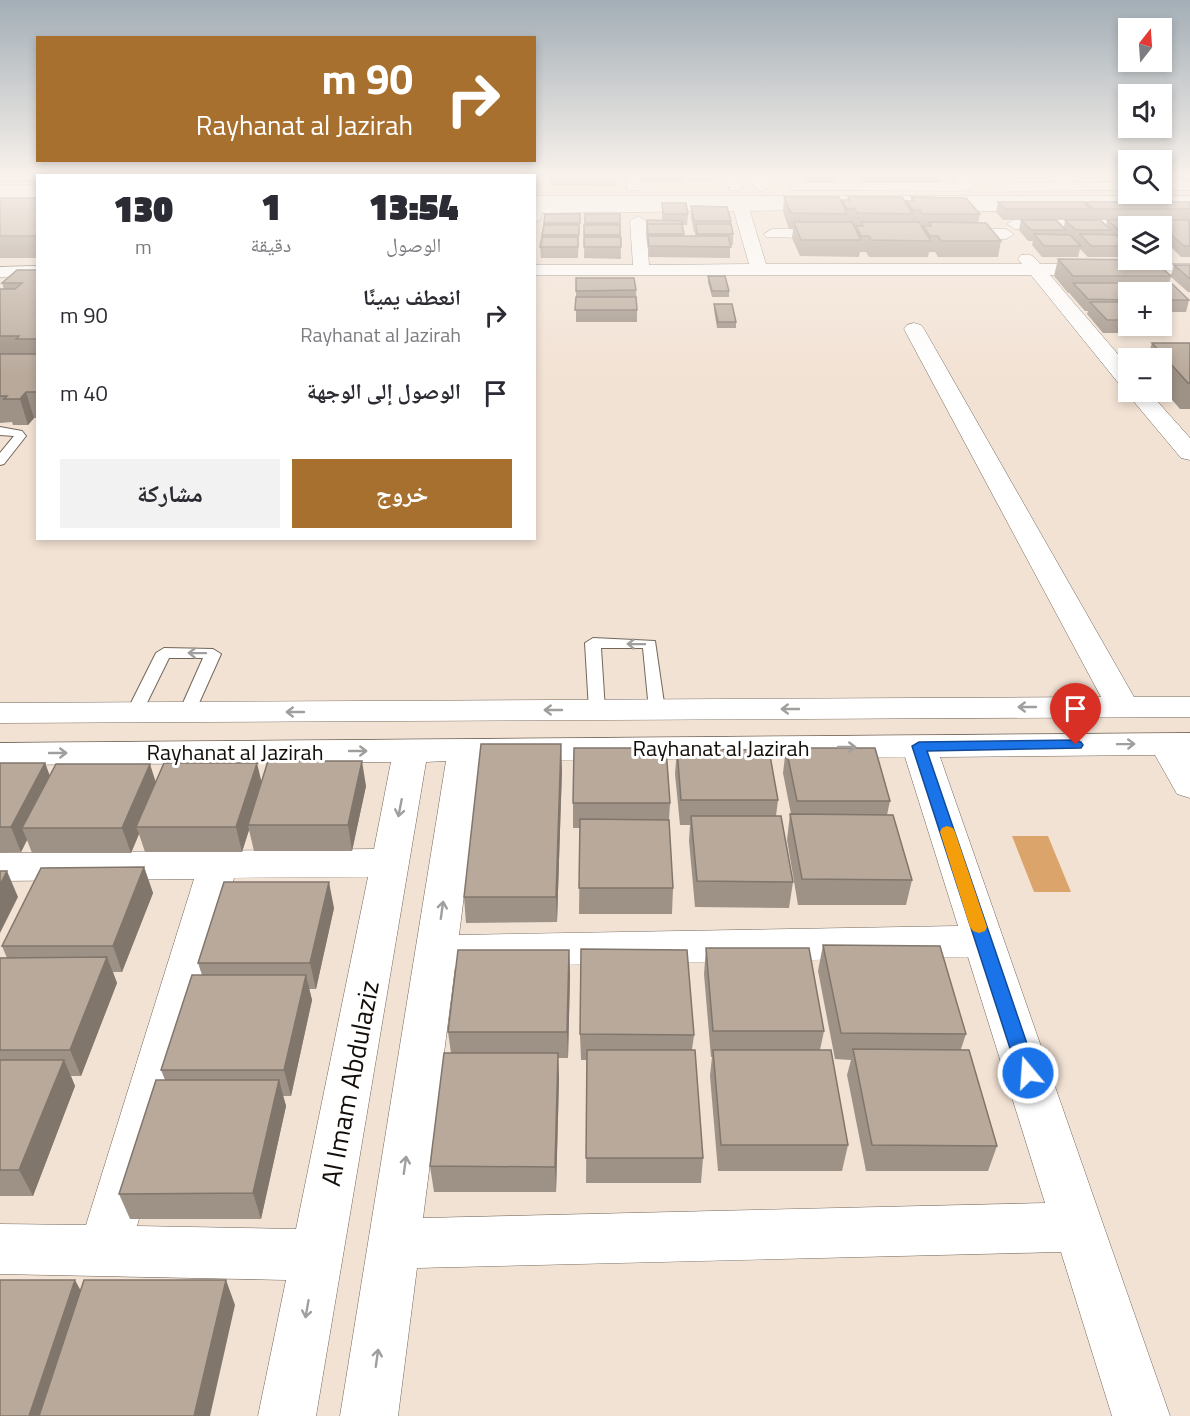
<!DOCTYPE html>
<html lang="ar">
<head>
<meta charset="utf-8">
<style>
  :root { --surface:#fff; --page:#f2f2f3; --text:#2b2b33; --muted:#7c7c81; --accent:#a8702e }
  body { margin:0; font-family:"Titillium Web","Noto Naskh Arabic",sans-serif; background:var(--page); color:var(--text); direction:rtl; height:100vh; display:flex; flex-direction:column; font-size:22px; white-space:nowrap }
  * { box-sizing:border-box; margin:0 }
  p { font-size:20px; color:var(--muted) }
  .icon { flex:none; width:33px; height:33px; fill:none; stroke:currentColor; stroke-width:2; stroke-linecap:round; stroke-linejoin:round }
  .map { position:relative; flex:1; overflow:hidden; direction:ltr }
  .panel { position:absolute; left:36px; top:174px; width:500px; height:366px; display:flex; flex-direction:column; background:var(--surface); border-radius:0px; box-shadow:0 3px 9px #0003; direction:rtl }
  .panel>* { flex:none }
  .banner { position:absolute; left:36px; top:36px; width:500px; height:126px; border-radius:0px; box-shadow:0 3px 9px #0003; direction:rtl; background:#a8702e; color:#fff; overflow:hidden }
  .needle { width:39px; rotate:17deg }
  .tools { position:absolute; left:1118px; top:18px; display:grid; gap:12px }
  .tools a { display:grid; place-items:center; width:54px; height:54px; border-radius:0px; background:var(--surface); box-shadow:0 3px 9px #0003; font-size:30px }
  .pin { position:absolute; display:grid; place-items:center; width:51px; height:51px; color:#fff; margin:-62px -26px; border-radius:50% 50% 50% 0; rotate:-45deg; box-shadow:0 0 6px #0007 }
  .pin .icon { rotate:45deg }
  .me { position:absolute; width:66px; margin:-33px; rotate:342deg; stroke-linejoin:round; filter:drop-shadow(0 0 4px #0008) }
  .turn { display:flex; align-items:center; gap:21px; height:126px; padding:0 24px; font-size:27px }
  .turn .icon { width:78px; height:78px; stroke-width:2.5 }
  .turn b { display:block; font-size:42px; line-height:51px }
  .eta { display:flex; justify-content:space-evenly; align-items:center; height:102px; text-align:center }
  .eta b { font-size:36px; font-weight:800; line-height:42px }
  .button { display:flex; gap:12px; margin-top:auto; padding:12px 24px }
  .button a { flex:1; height:69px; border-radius:0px; background:var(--accent); color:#fff; font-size:24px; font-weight:800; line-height:69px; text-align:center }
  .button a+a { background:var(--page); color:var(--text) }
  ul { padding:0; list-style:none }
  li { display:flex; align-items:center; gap:18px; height:78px; padding:0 24px }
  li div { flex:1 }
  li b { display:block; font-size:22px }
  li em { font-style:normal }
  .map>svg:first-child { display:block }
</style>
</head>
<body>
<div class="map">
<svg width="1190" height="1416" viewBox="0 0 1190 1416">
  <rect width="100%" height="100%" fill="#f2e2d4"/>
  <path fill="#dba46a" d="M 1012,836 L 1048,836 L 1071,892 L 1034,892 Z"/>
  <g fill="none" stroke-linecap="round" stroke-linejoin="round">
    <g stroke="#736659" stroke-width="2">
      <path id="service" d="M 0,177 L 38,177 L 38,180 L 0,180 Z
        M 0,427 L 22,431 L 26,436 L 4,464 L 0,465 L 0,453 L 14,436 L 0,435 Z
        M 593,638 L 655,641 L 665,710 L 663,714 L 651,714 L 649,710 L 643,648 L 601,648 L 605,710 L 603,714 L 591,714 L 589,710 L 585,643 Z
        M 164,648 L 213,649 L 221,654 L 195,712 L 193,716 L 181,716 L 179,712 L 203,658 L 169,658 L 140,717 L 128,717 L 126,713 L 156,653 Z"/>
    </g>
    <g stroke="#736659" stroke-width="1">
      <path id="minor" d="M 624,177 L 638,177 L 640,187 L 638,190 L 628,190 Z
        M 951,177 L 966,177 L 974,187 L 967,191 L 962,190 Z
        M 1053,177 L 1069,177 L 1078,187 L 1071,191 L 1066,190 Z
        M 1162,177 L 1178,177 L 1188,186 L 1186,189 L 1176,189 Z
        M 741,203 L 749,208 L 766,264 L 1022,264 L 1018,259 L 1021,255 C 1031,253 1034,256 1040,264 L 1190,264 L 1190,274 L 1050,275 L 1128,366 L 1128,386 L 1120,385 L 1031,275 L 534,275 L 534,265 L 633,265 L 630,221 L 638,216 L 646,221 L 649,265 L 749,264 L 733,208 Z
        M 534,204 L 542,205 L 544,208 L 540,220 L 534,222 Z
        M 1190,218 L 1190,228 L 1015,229 L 1007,224 L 1015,219 Z
        M 772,229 L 839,229 L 847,234 L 839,239 L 766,237 L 764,234 Z
        M 950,229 L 1006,229 L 1014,234 L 1006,239 L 944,237 L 942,234 L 944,231 Z
        M 38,266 L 38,276 L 0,277 L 0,267 Z
        M 914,323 L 921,325 L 924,329 L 1134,697 L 1190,697 L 1190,717 L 0,723 L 0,703 L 1101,697 L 904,329 L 907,325 Z
        M 1128,391 L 1149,392 L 1190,438 L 1190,460 L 1181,458 L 1130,397 Z
        M 1190,733 L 1190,798 L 1177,794 L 1155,755 L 940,757 L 1170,1416 L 1112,1416 L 1061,1252 L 417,1268 L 398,1416 L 340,1416 L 446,761 L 426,762 L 316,1416 L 258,1416 L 286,1280 L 0,1274 L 0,1224 L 86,1225 L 194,879 L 0,881 L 0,853 L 374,849 L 391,762 L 0,765 L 0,743 ZM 905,757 L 958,926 L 459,935 L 481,761 ZM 368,877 L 296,1229 L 137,1226 L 234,878 ZM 968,957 L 1045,1203 L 423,1218 L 455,967 Z"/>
    </g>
    <g stroke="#736659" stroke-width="1">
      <path id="tertiary" d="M 725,177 L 739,177 L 742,187 L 740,190 L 730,190 Z
        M 750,177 L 764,177 L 769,187 L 762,191 L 757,190 Z"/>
    </g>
    <g stroke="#736659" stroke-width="1">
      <path id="secondary" d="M 1128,182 L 1128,190 L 1010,191 L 1003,187 L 1010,183 Z
        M 1161,182 L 1190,182 L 1190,190 L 1161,190 Z
        M 797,183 L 961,183 L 968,187 L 961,191 L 792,190 L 790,187 Z
        M 0,185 L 38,185 L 38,193 L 0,193 Z
        M 829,202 L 834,204 L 837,207 L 834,210 L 534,213 L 534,203 Z
        M 929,202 L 1042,202 L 1050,207 L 1042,212 L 924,210 L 921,207 L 924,204 Z"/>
    </g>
    <g stroke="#736659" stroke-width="1">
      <path id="primary" d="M 0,190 L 38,190 L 38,200 L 0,200 Z
        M 534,196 L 1190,196 L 1190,206 L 534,206 Z"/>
    </g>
    <use href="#service" fill="#fff" fill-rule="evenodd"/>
    <use href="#minor" fill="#fff" fill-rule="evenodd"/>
    <use href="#tertiary" fill="#fff" fill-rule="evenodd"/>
    <use href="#secondary" fill="#fff" fill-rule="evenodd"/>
    <use href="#primary" fill="#fff" fill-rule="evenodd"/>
  </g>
  <path fill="#9e9185" d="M 550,177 L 616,177 L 616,186 L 550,185 Z
    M 640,177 L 685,177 L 684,182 L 641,182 Z
    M 687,177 L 714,177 L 714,181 L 688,181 Z
    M 769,177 L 800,177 L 800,179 L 770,179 Z
    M 803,177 L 836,177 L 836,182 L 806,182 Z
    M 858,177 L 942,177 L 941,182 L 862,182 Z
    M 967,177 L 1006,177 L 1005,178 L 968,178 Z
    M 1009,177 L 1048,177 L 1048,178 L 1010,178 Z
    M 1079,177 L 1128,177 L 1128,179 L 1081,179 Z
    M 1177,177 L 1190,177 L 1190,180 L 1183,180 Z
    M 784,197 L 842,203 L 842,200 L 847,200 L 848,197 L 906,203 L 906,201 L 911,201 L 911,197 L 980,214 L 978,223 L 1001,241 L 998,257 L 938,257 L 935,252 L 929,252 L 928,257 L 869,257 L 866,252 L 860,252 L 859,257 L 800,256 L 792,238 L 793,229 L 789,229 L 783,212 Z
    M 0,198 L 38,198 L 38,258 L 0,258 Z
    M 998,202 L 1085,203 L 1085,202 L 1190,202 L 1190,220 L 1091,220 L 1089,218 L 1089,220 L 1035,220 L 1064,228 L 1065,220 L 1106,225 L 1107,220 L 1128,230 L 1128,253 L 1126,251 L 1125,257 L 1088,257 L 1080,249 L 1078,257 L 1042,257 L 1032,245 L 1033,241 L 1028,241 L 1019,230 L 1021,220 L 1003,220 L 996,212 Z
    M 662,203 L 688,214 L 687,225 L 682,225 L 684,236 L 695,236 L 695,232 L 694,232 L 691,217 L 691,206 L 731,221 L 733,234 L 733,245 L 730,245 L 730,258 L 649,257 L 646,234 L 647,224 L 662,220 Z
    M 545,214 L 580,214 L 578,258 L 541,258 L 540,247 Z
    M 585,214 L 620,214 L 621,259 L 584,258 Z
    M 1154,220 L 1190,220 L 1190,257 L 1181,257 L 1172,248 L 1169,257 L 1161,257 L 1161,226 L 1153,226 Z
    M 1058,259 L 1171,276 L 1174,265 L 1190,265 L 1190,292 L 1188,292 L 1171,277 L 1169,283 L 1189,300 L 1186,312 L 1161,312 L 1161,292 L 1128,292 L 1128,326 L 1155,326 L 1153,333 L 1103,333 L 1087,314 L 1088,311 L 1085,311 L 1070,294 L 1070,293 L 1068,293 L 1054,276 Z
    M 38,270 L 38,418 L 34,418 L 28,425 L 13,425 L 12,422 L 0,423 L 0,289 L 4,289 L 2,283 Z
    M 708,276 L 729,291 L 729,297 L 712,297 L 708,282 Z
    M 576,278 L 636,290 L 637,310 L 637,322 L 576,322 Z
    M 714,304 L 736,322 L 736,328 L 717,328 L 714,310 Z
    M 1152,343 L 1190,343 L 1190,409 L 1180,409 L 1161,387 L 1161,358 L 1147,358 Z
    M 786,748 L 890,801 L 887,815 L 912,880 L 906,905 L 798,905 L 787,840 L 790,814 L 791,814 L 783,773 Z
    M 677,749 L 778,800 L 776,816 L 793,882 L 789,908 L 695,907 L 689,841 L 690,825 L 680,825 L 675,774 Z
    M 0,763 L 45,763 L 50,776 L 156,781 L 261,783 L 366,786 L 352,851 L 254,851 L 249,830 L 242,852 L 145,852 L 139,834 L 131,853 L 32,853 L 27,840 L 21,852 L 0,853 Z
    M 562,769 L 557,922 L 466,923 L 464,897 Z
    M 573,803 L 670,803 L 669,821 L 673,888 L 672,914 L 579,914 L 580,828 L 573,828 Z
    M 144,867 L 153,893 L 122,972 L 113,972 L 117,983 L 81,1076 L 71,1076 L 75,1086 L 33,1196 L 0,1196 L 0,958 L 7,958 L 2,946 Z
    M 334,908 L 316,989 L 309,989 L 312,1000 L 291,1096 L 283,1096 L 286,1106 L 261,1219 L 130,1219 L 119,1194 L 165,1080 L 161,1070 L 202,975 L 198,963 Z
    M 823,945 L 966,1034 L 961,1049 L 997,1146 L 988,1171 L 866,1171 L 847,1075 L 851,1060 L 835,1059 L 818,971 Z
    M 706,948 L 824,1031 L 820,1050 L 848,1145 L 842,1171 L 718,1171 L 710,1076 L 712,1057 L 711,1057 L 704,974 Z
    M 569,950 L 570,976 L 568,1058 L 558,1058 L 559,1079 L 556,1192 L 434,1192 L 430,1166 L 451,1053 L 448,1032 Z
    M 580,1034 L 694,1035 L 692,1050 L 703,1158 L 701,1183 L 586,1183 L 587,1060 L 581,1060 Z"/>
  <path fill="#81766c" d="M 26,392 L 34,418 L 28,425 L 20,399 Z
    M 561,744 L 562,769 L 557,922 L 556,897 Z
    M 362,761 L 366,786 L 352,851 L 348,825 Z
    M 45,763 L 54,788 L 22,828 L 27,840 L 21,852 L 11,827 Z
    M 257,763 L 263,788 L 248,825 L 249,830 L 242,852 L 236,827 Z
    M 150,764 L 158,789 L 136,827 L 139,834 L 131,853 L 122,828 Z
    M 144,867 L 153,893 L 122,972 L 113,946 Z
    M 7,871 L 18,897 L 0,933 L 0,885 Z
    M 329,882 L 334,908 L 316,989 L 310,963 Z
    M 569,950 L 570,976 L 568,1058 L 567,1032 Z
    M 107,957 L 117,983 L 81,1076 L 70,1050 Z
    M 306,975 L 312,1000 L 291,1096 L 284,1070 Z
    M 558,1053 L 559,1079 L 556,1192 L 555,1167 Z
    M 64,1060 L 75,1086 L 33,1196 L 19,1170 Z
    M 279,1080 L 286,1106 L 261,1219 L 253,1193 Z
    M 75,1280 L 88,1304 L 52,1416 L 29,1416 Z
    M 226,1280 L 235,1305 L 210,1416 L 194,1416 Z"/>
  <path fill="#b8a99b" stroke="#81766c" stroke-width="1.5" d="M 784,197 L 839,197 L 847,214 L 791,213 Z
    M 848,197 L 902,197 L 913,214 L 857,213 L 855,209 L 847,209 L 842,200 L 850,200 Z
    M 911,197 L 966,198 L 980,214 L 923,214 L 920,210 L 913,210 L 906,201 L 914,201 Z
    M 0,198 L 38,198 L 38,236 L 0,236 Z
    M 998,202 L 1083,202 L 1091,209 L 1005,209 Z
    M 1085,202 L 1190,202 L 1190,209 L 1094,209 Z
    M 662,203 L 686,203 L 688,214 L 663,214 Z
    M 691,206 L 727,207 L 731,221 L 694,221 Z
    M 545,214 L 580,214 L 580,223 L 544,223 Z
    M 585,214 L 620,214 L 620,223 L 585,223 Z
    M 647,220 L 682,221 L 682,224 L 647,224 Z
    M 1021,220 L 1056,220 L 1066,230 L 1031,230 Z
    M 1065,220 L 1100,220 L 1111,230 L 1076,230 Z
    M 1107,220 L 1142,220 L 1150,226 L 1128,226 L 1128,230 L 1119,230 Z
    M 1154,220 L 1189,220 L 1190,246 L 1184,246 Z
    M 794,222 L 852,222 L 861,240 L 801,240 Z
    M 861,222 L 919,222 L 931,241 L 871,240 L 869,236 L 861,236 L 856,226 L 863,226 Z
    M 929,222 L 986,223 L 1001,241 L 941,241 L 938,236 L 930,236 L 923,226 L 931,226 Z
    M 647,224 L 682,224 L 684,234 L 648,234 Z
    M 696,224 L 731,224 L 733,234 L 697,234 Z
    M 544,225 L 579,225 L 579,235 L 542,235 Z
    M 584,225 L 620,225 L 620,235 L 584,235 Z
    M 1034,234 L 1070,235 L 1081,246 L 1044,246 Z
    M 1080,234 L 1116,235 L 1128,246 L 1091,246 Z
    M 648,236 L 728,236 L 731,247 L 649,246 Z
    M 542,237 L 578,237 L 578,247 L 540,247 Z
    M 584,237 L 621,237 L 621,247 L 584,247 Z
    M 1161,237 L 1172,246 L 1161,246 Z
    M 1058,259 L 1153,260 L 1171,276 L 1073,276 Z
    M 1174,265 L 1190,265 L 1190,279 Z
    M 17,270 L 38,270 L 38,339 L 16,339 L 19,336 L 0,336 L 0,289 L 15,289 L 22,283 L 2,283 Z
    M 708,276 L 725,276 L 729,291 L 712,291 Z
    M 576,278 L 634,278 L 636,290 L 576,291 Z
    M 1073,283 L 1120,283 L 1129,292 L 1128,292 L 1128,300 L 1088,299 Z
    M 1124,283 L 1171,283 L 1189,300 L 1161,300 L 1161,292 L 1134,292 Z
    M 576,297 L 636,297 L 637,310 L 575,310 Z
    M 1090,302 L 1128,302 L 1128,320 L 1107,320 Z
    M 714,304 L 732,304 L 736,322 L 718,322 Z
    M 1152,343 L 1190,343 L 1190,383 L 1188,383 Z
    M 0,354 L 38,354 L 38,392 L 26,392 L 20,399 L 4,399 L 7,396 L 0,396 Z
    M 481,744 L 561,744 L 556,897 L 464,897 Z
    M 574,748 L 666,748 L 670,803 L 573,803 Z
    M 786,748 L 875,748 L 890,801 L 797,801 Z
    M 677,749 L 769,750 L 778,800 L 681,800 Z
    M 268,761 L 362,761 L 348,825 L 248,825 Z
    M 0,763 L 45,763 L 11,827 L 0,827 Z
    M 164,763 L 257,763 L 236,827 L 136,827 Z
    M 56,764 L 150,764 L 122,828 L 22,828 Z
    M 790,814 L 893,815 L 912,880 L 802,879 Z
    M 691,816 L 781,816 L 793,882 L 697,881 Z
    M 580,819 L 669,820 L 673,888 L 579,888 Z
    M 144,867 L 113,946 L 2,946 L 41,868 Z
    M 0,871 L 7,871 L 0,885 Z
    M 224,882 L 329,882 L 310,963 L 198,963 Z
    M 823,945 L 940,946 L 966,1034 L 841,1033 Z
    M 706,948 L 809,948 L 824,1031 L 713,1031 Z
    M 581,949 L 687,950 L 694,1035 L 580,1034 Z
    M 458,950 L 569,950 L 567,1032 L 448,1032 Z
    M 107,957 L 70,1050 L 0,1050 L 0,958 Z
    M 192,975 L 306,975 L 284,1070 L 161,1070 Z
    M 853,1049 L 969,1050 L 997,1146 L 872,1145 Z
    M 587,1050 L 695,1050 L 703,1158 L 586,1158 Z
    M 713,1050 L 831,1050 L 848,1145 L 721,1145 Z
    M 444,1053 L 558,1053 L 555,1167 L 430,1166 Z
    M 0,1060 L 64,1060 L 19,1170 L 0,1170 Z
    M 156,1080 L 279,1080 L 253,1193 L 119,1194 Z
    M 0,1280 L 75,1280 L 29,1416 L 0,1416 Z
    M 84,1280 L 226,1280 L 194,1416 L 39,1416 Z"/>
  <defs><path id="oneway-shaft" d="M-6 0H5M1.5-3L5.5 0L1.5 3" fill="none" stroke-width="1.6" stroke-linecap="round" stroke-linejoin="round" transform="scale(1.5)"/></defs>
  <g stroke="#a19f9d">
    <use href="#oneway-shaft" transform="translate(636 644) rotate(-179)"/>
    <use href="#oneway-shaft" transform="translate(197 653) rotate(-179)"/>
    <use href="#oneway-shaft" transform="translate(1027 707) rotate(180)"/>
    <use href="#oneway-shaft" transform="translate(790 709) rotate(180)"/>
    <use href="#oneway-shaft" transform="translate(553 710) rotate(180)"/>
    <use href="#oneway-shaft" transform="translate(295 712) rotate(180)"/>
    <use href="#oneway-shaft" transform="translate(1126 744) rotate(-1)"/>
    <use href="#oneway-shaft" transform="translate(847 747)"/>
    <use href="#oneway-shaft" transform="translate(358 751)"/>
    <use href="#oneway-shaft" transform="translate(58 753)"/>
    <use href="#oneway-shaft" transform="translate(400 808) rotate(101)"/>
    <use href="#oneway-shaft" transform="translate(442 910) rotate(-82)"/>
    <use href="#oneway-shaft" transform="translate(405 1165) rotate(-82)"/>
    <use href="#oneway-shaft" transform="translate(307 1309) rotate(100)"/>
    <use href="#oneway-shaft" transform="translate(377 1358) rotate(-82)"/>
  </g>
  <linearGradient id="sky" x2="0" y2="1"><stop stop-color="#a3aeb6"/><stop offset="0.47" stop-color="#f9f2ec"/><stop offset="1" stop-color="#f9f2ec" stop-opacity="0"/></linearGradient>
  <rect width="1190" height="375" fill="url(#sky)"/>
  <path fill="#1a73e8" stroke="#114b97" stroke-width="1.5" d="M 1076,740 L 1081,742 L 1083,745 L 1081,748 L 927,751 L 1037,1073 L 1034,1079 L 1028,1081 L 1021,1079 L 1018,1073 L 912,746 L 919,742 Z"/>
  <path fill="#f59e0b" d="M 947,826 L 953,828 L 955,832 L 987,927 L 985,931 L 979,933 L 973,931 L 970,927 L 940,832 L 942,828 Z"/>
  <g text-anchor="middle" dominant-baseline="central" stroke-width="6" stroke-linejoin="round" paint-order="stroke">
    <g font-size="22" fill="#130e09" stroke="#fff">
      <text x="721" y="748">Rayhanat al Jazirah</text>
      <text x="235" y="752">Rayhanat al Jazirah</text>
    </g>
    <g font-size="27" fill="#130e09" stroke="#fff">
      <text transform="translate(349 1083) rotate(-79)">Al Imam Abdulaziz</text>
    </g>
  </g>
</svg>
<div class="tools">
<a><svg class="needle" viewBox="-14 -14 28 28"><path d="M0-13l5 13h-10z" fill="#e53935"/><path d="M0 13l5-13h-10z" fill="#7c7c81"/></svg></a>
<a><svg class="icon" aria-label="sound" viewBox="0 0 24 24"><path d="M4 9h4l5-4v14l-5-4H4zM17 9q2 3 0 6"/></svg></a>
<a><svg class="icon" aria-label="search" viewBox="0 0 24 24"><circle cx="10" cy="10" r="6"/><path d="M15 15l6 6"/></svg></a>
<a><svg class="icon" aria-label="layers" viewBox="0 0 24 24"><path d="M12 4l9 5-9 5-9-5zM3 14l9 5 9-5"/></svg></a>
<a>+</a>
<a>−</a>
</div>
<div class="pin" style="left:1076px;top:745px;background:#d93025"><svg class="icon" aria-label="arrive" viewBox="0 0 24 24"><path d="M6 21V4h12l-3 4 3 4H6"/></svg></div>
<svg class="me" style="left:1028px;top:1073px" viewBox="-20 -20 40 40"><circle r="17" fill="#1a73e8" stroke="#fff" stroke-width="3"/><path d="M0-11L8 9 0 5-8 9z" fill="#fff"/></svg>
<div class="banner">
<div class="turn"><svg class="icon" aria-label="right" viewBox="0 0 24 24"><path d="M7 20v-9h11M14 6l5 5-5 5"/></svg><div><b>90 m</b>Rayhanat al Jazirah</div></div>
</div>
<section class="panel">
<div class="eta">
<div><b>13:54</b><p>الوصول</p></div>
<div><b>1</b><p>دقيقة</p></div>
<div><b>130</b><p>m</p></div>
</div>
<ul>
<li><svg class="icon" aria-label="right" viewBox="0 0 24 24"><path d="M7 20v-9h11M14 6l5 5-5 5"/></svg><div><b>انعطف يمينًا</b><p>Rayhanat al Jazirah</p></div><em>90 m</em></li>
<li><svg class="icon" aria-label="arrive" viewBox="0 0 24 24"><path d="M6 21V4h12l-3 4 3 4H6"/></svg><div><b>الوصول إلى الوجهة</b></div><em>40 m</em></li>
</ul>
<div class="button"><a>خروج</a><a>مشاركة</a></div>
</section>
</div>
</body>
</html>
